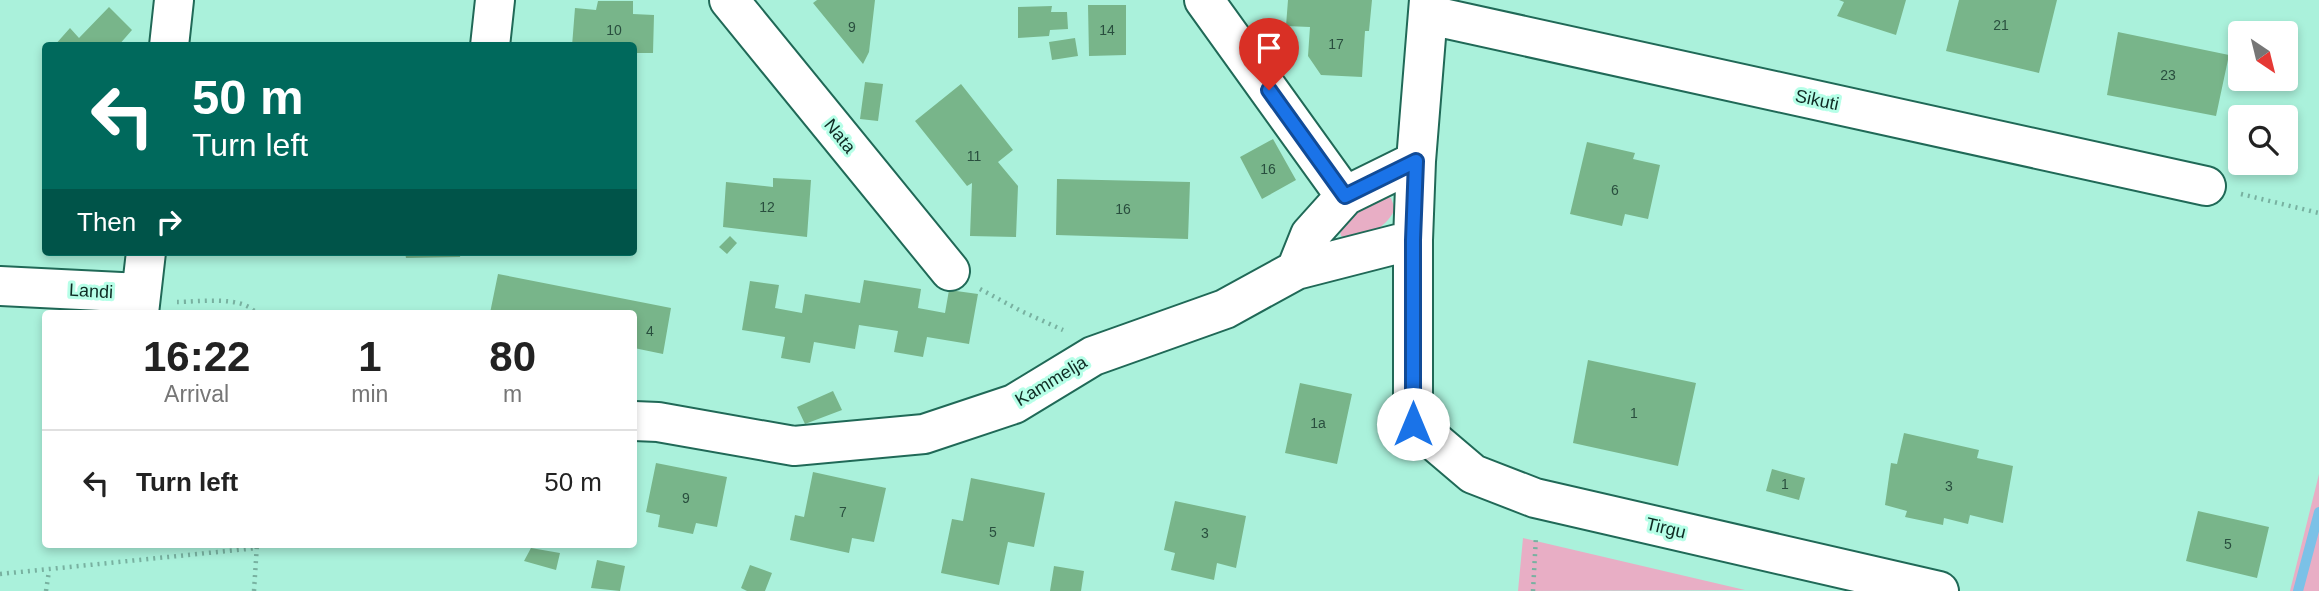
<!DOCTYPE html>
<html lang="en">
<head>
<meta charset="utf-8">
<style>
  :root { --surface:#fff; --page:#f6f6f6; --text:#222; --muted:#767676; --line:#e0e0e0 }
  body { margin:0; font-family:Arial,sans-serif; background:var(--page); color:var(--text); height:100vh; display:flex; flex-direction:column; font-size:26px; white-space:nowrap }
  * { box-sizing:border-box; margin:0 }
  p { font-size:23px; color:var(--muted) }
  .icon { flex:none; width:38px; height:38px; fill:none; stroke:currentColor; stroke-width:2; stroke-linecap:round; stroke-linejoin:round }
  .map { position:relative; flex:1; overflow:hidden }
  .sheet { position:absolute; left:42px; top:310px; width:595px; height:238px; display:flex; flex-direction:column; background:var(--surface); border-radius:7px; box-shadow:0 4px 10px #0003 }
  .sheet>* { flex:none }
  .top-card { position:absolute; left:42px; top:42px; width:595px; height:214px; border-radius:7px; box-shadow:0 4px 10px #0003; background:#00695c; color:#fff; overflow:hidden }
  .needle { width:46px; rotate:145deg }
  .tools { position:absolute; left:2228px; top:21px; display:grid; gap:14px }
  .tools a { display:grid; place-items:center; width:70px; height:70px; border-radius:7px; background:var(--surface); box-shadow:0 4px 10px #0003; font-size:35px }
  .pin { position:absolute; display:grid; place-items:center; width:60px; height:60px; color:#fff; margin:-72px -30px; border-radius:50% 50% 50% 0; rotate:-45deg; box-shadow:0 0 7px #0007 }
  .pin .icon { rotate:45deg }
  .me { position:absolute; width:77px; margin:-38px; rotate:0deg; stroke-linejoin:round; filter:drop-shadow(0 0 5px #0008) }
  .turn { display:flex; align-items:center; gap:24px; height:147px; padding:0 35px; font-size:32px }
  .turn .icon { width:91px; height:91px; stroke-width:2.5 }
  .turn b { display:block; font-size:49px; line-height:60px }
  .then { display:flex; align-items:center; height:66px; padding:0 35px; background:#0003; gap:14px; font-size:26px }
  .eta { display:flex; justify-content:space-evenly; align-items:center; height:119px; text-align:center }
  .eta b { font-size:42px; font-weight:800; line-height:49px }
  ul { padding:0; list-style:none }
  li { display:flex; align-items:center; gap:21px; height:105px; padding:0 35px; border-top:2px solid var(--line) }
  li div { flex:1 }
  li b { display:block; font-size:26px }
  li em { font-style:normal }
  .map>svg:first-child { display:block }
</style>
</head>
<body>
<div class="map">
<svg width="2319" height="591" viewBox="0 0 2319 591">
  <rect width="100%" height="100%" fill="#aaf1db"/>
  <path fill="#e8aec5" d="M 1380,193 L 1391,198 L 1395,209 C 1388,225 1369,237 1352,241 L 1341,236 L 1339,226 Z
    M 2319,474 L 2319,591 L 2290,591 Z
    M 1523,538 L 1745,590 L 1518,591 Z"/>
  <g fill="none" stroke-linecap="round" stroke-linejoin="round">
    <path stroke="#7bc1e7" stroke-width="10" d="M 2298,591 L 2319,512"/>
  </g>
  <path fill="#78b58a" d="M 817,0 L 875,0 L 869,52 L 863,64 L 813,3 Z
    M 1288,0 L 1372,0 L 1369,31 L 1365,31 L 1362,77 L 1321,75 L 1308,56 L 1310,27 L 1286,26 Z
    M 1839,0 L 1906,0 L 1896,35 L 1837,16 L 1844,2 Z
    M 1959,0 L 2057,0 L 2039,73 L 1946,51 Z
    M 598,1 L 633,1 L 633,14 L 654,15 L 653,53 L 634,53 L 634,46 L 572,46 L 575,8 L 596,10 Z
    M 1088,5 L 1126,5 L 1126,55 L 1089,56 Z
    M 1052,6 L 1051,12 L 1067,12 L 1068,29 L 1050,30 L 1049,36 L 1018,38 L 1018,7 Z
    M 109,7 L 132,30 L 118,46 L 54,46 L 70,28 L 79,38 Z
    M 2118,32 L 2229,55 L 2216,116 L 2107,95 Z
    M 1075,38 L 1078,56 L 1052,60 L 1049,42 Z
    M 431,42 L 450,43 L 450,46 L 431,46 Z
    M 865,82 L 883,84 L 878,121 L 860,119 Z
    M 961,84 L 1013,150 L 998,162 L 1018,186 L 1016,237 L 970,236 L 972,183 L 967,186 L 915,121 Z
    M 1273,139 L 1296,180 L 1262,199 L 1240,157 Z
    M 1587,142 L 1635,153 L 1633,159 L 1660,165 L 1648,219 L 1625,214 L 1622,226 L 1570,214 Z
    M 773,178 L 811,180 L 807,237 L 723,227 L 726,182 L 773,187 Z
    M 1057,179 L 1190,182 L 1188,239 L 1056,235 Z
    M 730,236 L 737,243 L 727,254 L 719,247 Z
    M 405,252 L 461,252 L 460,257 L 406,258 Z
    M 498,274 L 671,308 L 663,354 L 634,348 L 634,313 L 490,313 Z
    M 864,280 L 921,289 L 918,308 L 945,313 L 949,290 L 978,294 L 969,344 L 927,337 L 923,357 L 894,352 L 898,331 L 859,325 L 855,349 L 814,342 L 810,363 L 781,358 L 785,337 L 742,330 L 750,281 L 779,285 L 775,308 L 802,313 L 805,294 L 860,303 Z
    M 1588,360 L 1696,383 L 1678,466 L 1573,443 Z
    M 1300,383 L 1352,394 L 1337,464 L 1285,453 Z
    M 833,391 L 842,410 L 805,424 L 797,407 Z
    M 1904,433 L 1979,450 L 1977,458 L 2013,466 L 2003,523 L 1970,515 L 1968,524 L 1944,518 L 1943,525 L 1905,517 L 1907,511 L 1885,505 L 1891,463 L 1897,464 Z
    M 656,463 L 727,477 L 717,527 L 696,523 L 693,534 L 658,527 L 660,515 L 646,512 Z
    M 1772,469 L 1805,478 L 1799,500 L 1766,491 Z
    M 813,472 L 886,488 L 874,542 L 852,538 L 849,553 L 790,540 L 795,515 L 804,517 Z
    M 971,478 L 1045,493 L 1034,547 L 1008,542 L 999,585 L 941,573 L 952,519 L 963,521 Z
    M 1175,501 L 1246,516 L 1236,568 L 1217,563 L 1214,580 L 1171,570 L 1175,553 L 1164,550 Z
    M 2198,511 L 2269,527 L 2257,578 L 2186,561 Z
    M 531,548 L 560,553 L 556,570 L 524,561 Z
    M 597,560 L 625,566 L 620,591 L 591,588 Z
    M 750,565 L 772,573 L 765,591 L 747,591 L 741,588 Z
    M 1054,566 L 1084,571 L 1081,591 L 1050,591 Z"/>
  <g fill="none" stroke-linecap="round" stroke-linejoin="round">
    <g stroke="#206957" stroke-width="42">
      <path id="minor" d="M 729,0 L 950,271
        M 1204,0 L 1345,196
        M 1429,0 L 1416,161 L 1413,240 L 1413,423 L 1473,474 L 1535,498 L 1939,591
        M 1429,15 L 2206,186
        M 169,46 L 174,0
        M 490,46 L 495,0
        M 1296,270 L 1310,235 L 1345,196 L 1416,161
        M 0,286 L 141,293
        M 139,313 L 146,252
        M 634,421 L 658,422 L 794,446 L 924,434 L 1014,404 L 1093,356 L 1225,309 L 1296,270 L 1413,240"/>
    </g>
    <path stroke="#78b1a0" stroke-width="4.5" stroke-dasharray="2 5" stroke-linecap="butt" d="M 2241,194 L 2319,213
      M 980,289 L 1021,311 L 1063,330
      M 177,302 C 198,302 242,295 256,313
      M 0,574 L 257,548
      M 46,591 L 49,571
      M 254,591 L 257,544
      M 1533,591 L 1536,536"/>
    <use href="#minor" stroke="#fff" stroke-width="38"/>
  </g>
  <g fill="none" stroke-linecap="round" stroke-linejoin="round">
    <g stroke="#114b97" stroke-width="18">
      <path id="route" d="M 1269,90 L 1345,196 L 1416,161 L 1413,240 L 1413,424"/>
    </g>
    <use href="#route" stroke="#1a73e8" stroke-width="12"/>
  </g>
  <g text-anchor="middle" dominant-baseline="central" stroke-width="6" stroke-linejoin="round" paint-order="stroke">
    <g font-size="14" fill="#294e3e">
      <text x="2001" y="25">21</text>
      <text x="852" y="27">9</text>
      <text x="614" y="30">10</text>
      <text x="1107" y="30">14</text>
      <text x="1336" y="44">17</text>
      <text x="2168" y="75">23</text>
      <text x="974" y="156">11</text>
      <text x="1268" y="169">16</text>
      <text x="1615" y="190">6</text>
      <text x="767" y="207">12</text>
      <text x="1123" y="209">16</text>
      <text x="650" y="331">4</text>
      <text x="1634" y="413">1</text>
      <text x="1318" y="423">1a</text>
      <text x="1785" y="484">1</text>
      <text x="1949" y="486">3</text>
      <text x="686" y="498">9</text>
      <text x="843" y="512">7</text>
      <text x="993" y="532">5</text>
      <text x="1205" y="533">3</text>
      <text x="2228" y="544">5</text>
    </g>
    <g font-size="18" fill="#0f2c24" stroke="#b7ffe8">
      <text transform="translate(1817 100) rotate(12)">Sikuti</text>
      <text transform="translate(840 136) rotate(51)">Nata</text>
      <text transform="translate(91 291) rotate(3)">Landi</text>
      <text transform="translate(1051 381) rotate(-31)">Kammelja</text>
      <text transform="translate(1666 528) rotate(13)">Tirgu</text>
    </g>
  </g>
</svg>
<div class="tools">
<a><svg class="needle" viewBox="-14 -14 28 28"><path d="M0-13l5 13h-10z" fill="#e53935"/><path d="M0 13l5-13h-10z" fill="#767676"/></svg></a>
<a><svg class="icon" aria-label="search" viewBox="0 0 24 24"><circle cx="10" cy="10" r="6"/><path d="M15 15l6 6"/></svg></a>
</div>
<div class="pin" style="left:1269px;top:90px;background:#d93025"><svg class="icon" aria-label="arrive" viewBox="0 0 24 24"><path d="M6 21V4h12l-3 4 3 4H6"/></svg></div>
<svg class="me" style="left:1413px;top:424px" viewBox="-20 -20 40 40"><circle r="19" fill="#fff"/><path d="M0-13L10 11 0 6-10 11z" fill="#1a73e8"/></svg>
<div class="top-card">
<div class="turn"><svg class="icon" aria-label="left" viewBox="0 0 24 24"><path d="M17 20v-9H6M10 6l-5 5 5 5"/></svg><div><b>50 m</b>Turn left</div></div>
<div class="then">Then<svg class="icon" aria-label="right" viewBox="0 0 24 24"><path d="M7 20v-9h11M14 6l5 5-5 5"/></svg></div>
</div>
<section class="sheet">
<div class="eta">
<div><b>16:22</b><p>Arrival</p></div>
<div><b>1</b><p>min</p></div>
<div><b>80</b><p>m</p></div>
</div>
<ul>
<li><svg class="icon" aria-label="left" viewBox="0 0 24 24"><path d="M17 20v-9H6M10 6l-5 5 5 5"/></svg><div><b>Turn left</b></div><em>50 m</em></li>
</ul>
</section>
</div>
</body>
</html>
